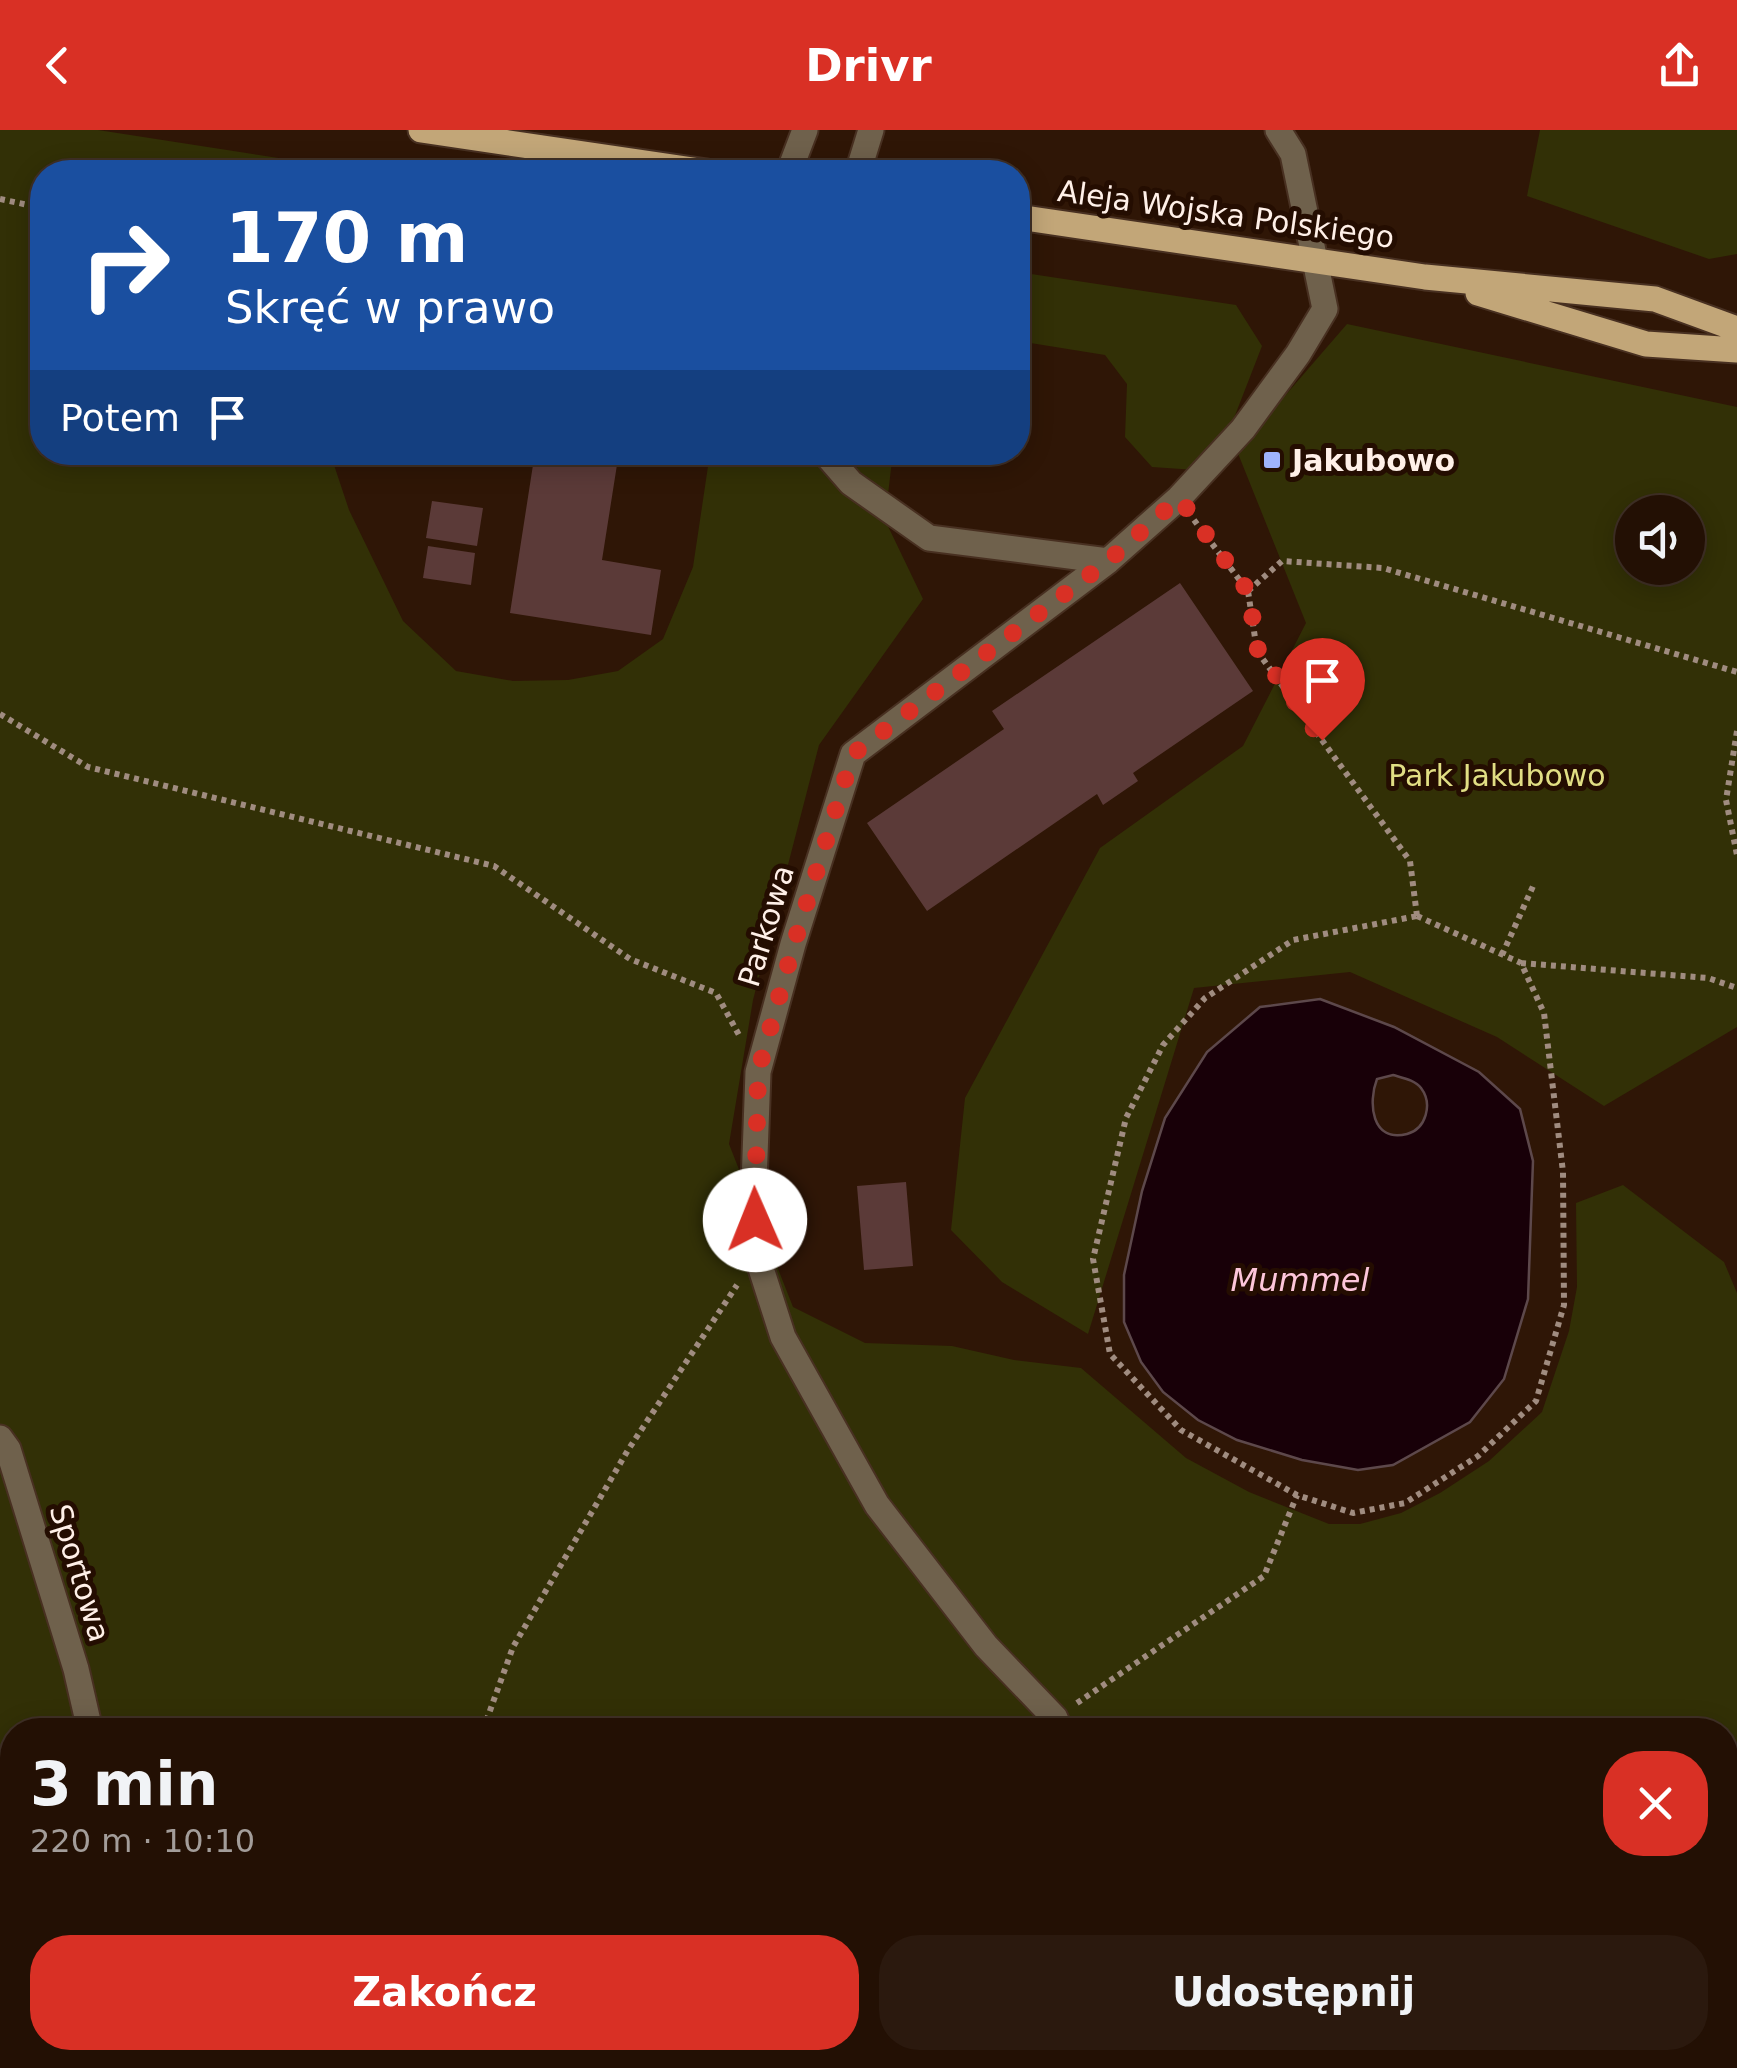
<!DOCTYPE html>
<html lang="pl">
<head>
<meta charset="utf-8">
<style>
  :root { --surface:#231004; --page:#2b190e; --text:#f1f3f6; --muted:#a39d9a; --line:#403026; --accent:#d93025 }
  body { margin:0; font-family:"DejaVu Sans",sans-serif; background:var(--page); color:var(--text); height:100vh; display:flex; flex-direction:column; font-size:38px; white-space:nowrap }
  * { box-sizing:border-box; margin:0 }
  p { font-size:32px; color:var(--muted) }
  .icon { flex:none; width:55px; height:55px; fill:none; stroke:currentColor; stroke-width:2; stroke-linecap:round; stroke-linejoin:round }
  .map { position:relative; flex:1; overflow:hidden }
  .drawer { position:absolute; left:0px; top:1588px; width:1738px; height:352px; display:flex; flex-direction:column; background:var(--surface); border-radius:40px 40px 0 0; box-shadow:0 5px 25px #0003,0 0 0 2px var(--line) }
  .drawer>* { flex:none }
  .banner { position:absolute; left:30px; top:30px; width:1000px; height:305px; border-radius:40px; box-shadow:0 5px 25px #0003,0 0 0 2px var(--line); background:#1a4fa0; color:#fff; overflow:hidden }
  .controls { position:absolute; left:1615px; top:365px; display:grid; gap:20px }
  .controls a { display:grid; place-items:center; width:90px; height:90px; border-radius:50%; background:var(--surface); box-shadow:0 5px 25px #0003,0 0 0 2px var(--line); font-size:50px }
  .pin { position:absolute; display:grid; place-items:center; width:85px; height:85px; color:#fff; margin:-102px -42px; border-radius:50% 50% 50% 0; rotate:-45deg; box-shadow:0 0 10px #0007 }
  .pin .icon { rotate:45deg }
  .me { position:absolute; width:110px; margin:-55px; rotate:359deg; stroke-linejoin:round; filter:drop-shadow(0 0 8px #0008) }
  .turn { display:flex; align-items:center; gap:35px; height:210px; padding:0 30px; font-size:45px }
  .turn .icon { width:130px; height:130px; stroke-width:2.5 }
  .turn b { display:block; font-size:70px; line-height:85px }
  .then { display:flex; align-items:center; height:95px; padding:0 30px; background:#0003; gap:20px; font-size:38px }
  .round { display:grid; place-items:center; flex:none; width:105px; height:105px; border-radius:40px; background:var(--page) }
  .head { display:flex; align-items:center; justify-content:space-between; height:170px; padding:0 30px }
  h1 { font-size:60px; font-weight:800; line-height:75px }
  .button { display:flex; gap:20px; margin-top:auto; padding:20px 30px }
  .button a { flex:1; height:115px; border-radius:40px; background:var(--accent); color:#fff; font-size:40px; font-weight:800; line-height:115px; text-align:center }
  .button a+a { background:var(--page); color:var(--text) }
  header { display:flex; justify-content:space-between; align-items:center; height:130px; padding:0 30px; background:var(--accent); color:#fff; font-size:45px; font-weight:800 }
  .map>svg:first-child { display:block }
</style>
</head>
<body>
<header><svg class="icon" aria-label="back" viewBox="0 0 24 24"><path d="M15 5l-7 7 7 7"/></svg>Drivr<svg class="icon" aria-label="share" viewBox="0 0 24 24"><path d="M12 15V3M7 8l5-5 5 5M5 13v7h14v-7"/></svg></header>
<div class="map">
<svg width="1737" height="1938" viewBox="0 0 1737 1938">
  <rect width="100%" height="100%" fill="#2f1606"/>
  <path fill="#323006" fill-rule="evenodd" d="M 0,0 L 98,0 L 356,40 L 42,42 L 42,322 L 330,323 L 349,380 L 403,491 L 456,541 L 513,551 L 568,550 L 618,541 L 663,509 L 693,437 L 710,323 L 893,322 L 885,390 L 923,469 L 819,615 L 753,870 L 729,1014 L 793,1177 L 865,1213 L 952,1216 L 1014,1230 L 1081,1238 L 1186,1328 L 1249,1362 L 1329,1394 L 1360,1394 L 1401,1383 L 1440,1363 L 1489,1331 L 1542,1282 L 1569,1201 L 1577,1157 L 1576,1073 L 1623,1055 L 1724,1132 L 1737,1163 L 1737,1938 L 830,1938 L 819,1928 L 1725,1928 L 1725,1600 L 12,1600 L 12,1928 L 253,1928 L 240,1938 L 0,1938 Z
    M 1540,0 L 1737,0 L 1737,124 L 1709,129 L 1527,66 Z
    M 1018,142 L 1236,175 L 1262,216 L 1227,306 L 1196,340 L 1152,337 L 1125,307 L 1127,254 L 1105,225 L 1018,211 Z
    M 1347,194 L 1737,277 L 1737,897 L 1604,976 L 1497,907 L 1350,842 L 1194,858 L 1088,1204 L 1002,1152 L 951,1100 L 965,968 L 1100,718 L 1243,616 L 1306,493 L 1237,321 ZM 1632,382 L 1688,382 L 1688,438 L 1632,438 Z"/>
  <path fill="#180008" stroke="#5d484b" stroke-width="2.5" fill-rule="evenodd" d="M 1320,869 L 1394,897 L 1479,942 L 1520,979 L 1533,1031 L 1528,1169 L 1504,1249 L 1470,1292 L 1393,1335 L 1358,1340 L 1302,1330 L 1237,1310 L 1198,1290 L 1163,1262 L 1141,1232 L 1124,1192 L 1124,1145 L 1142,1061 L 1165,988 L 1207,922 L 1260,877 ZM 1393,945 C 1403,948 1415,950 1421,958 C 1433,974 1426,999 1407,1004 C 1371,1013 1368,972 1377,949 Z"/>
  <path fill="#5b3a38" d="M 535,322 L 619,322 L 602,430 L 661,440 L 651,505 L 510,483 Z
    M 432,371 L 483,378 L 477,416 L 426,408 Z
    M 428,416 L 475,423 L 471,455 L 423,448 Z
    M 1180,453 L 1253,561 L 1133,643 L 1138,651 L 1103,675 L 1097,664 L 927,781 L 867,693 L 1004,599 L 992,581 Z
    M 906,1052 L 913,1136 L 864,1140 L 857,1056 Z"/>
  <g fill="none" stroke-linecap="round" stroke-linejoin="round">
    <g stroke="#483021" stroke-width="29">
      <path id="minor" d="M 533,42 L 540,18
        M 789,42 L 805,0
        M 858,42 L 871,0
        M 824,322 L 851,353 L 929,408 L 1108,431
        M 0,1308 L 8,1319 L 76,1539 L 90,1600
        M 1060,1600 L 1055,1588 L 986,1516 L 877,1375 L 783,1207 L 757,1126 L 754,1054 L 758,942 L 793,814 L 853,624 L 1108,431 L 1179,368 L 1243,299 L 1298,224 L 1325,179 L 1293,24 L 1278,0
        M 171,1928 L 174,1938
        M 1108,1938 L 1110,1928"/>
    </g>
    <g stroke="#483021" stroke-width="29">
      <path id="major" d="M 421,0 L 707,42
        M 1018,87 L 1425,147 L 1655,169 L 1737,199
        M 1478,163 L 1646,214 L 1737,220"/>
    </g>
    <path stroke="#a08c80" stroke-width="6" stroke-dasharray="5 5" stroke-linecap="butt" d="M 0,69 L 42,78
      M 1194,390 L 1248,461 L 1257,521 L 1410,731 L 1417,786
      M 1248,461 L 1282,431 L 1383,438 L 1737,542
      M 0,584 L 88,637 L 494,736 L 630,829 L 716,863 L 739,905
      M 1737,601 L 1726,670 L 1737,725
      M 1417,786 L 1521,833 L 1544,883 L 1563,1042 L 1564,1175 L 1536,1271 L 1478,1326 L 1405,1373 L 1353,1383 L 1297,1365 L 1181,1300 L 1110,1224 L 1093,1129 L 1126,988 L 1163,915 L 1205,868 L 1293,810 Z
      M 1502,825 L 1534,754
      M 1521,833 L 1708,848 L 1737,858
      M 1077,1573 L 1264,1446 L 1297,1365
      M 483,1600 L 513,1517 L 628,1320 L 737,1155
      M 1589,1928 L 1590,1938
      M 1603,1928 L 1610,1938
      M 320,1938 L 325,1928"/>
    <use href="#minor" stroke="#6f614c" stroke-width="25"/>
    <use href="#major" stroke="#c2a678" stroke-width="25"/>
  </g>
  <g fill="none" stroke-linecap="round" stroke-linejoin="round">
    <path stroke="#d93025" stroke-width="18" stroke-dasharray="0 32.4" d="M 755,1090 L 758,942 L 794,814 L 853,624 L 1108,431 L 1179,368 L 1248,461 L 1258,520 L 1322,610"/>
  </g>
  <rect fill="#9fb3fd" stroke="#240d01" stroke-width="4" x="1262" y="320" width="20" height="20" rx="5"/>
  <g text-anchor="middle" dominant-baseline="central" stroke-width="10" stroke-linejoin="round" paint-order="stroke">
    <g font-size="30" fill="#fff0e8" stroke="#240d01">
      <text transform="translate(1226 84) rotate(8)">Aleja Wojska Polskiego</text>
      <text transform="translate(766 796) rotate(-73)">Parkowa</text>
      <text transform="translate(80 1443) rotate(73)">Sportowa</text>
    </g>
    <g font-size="30" font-weight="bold" fill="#fff0e8" stroke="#240d01" text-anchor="start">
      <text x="1292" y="330">Jakubowo</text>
    </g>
    <g font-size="30" fill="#e1de84" stroke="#240d01">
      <text x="1497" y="645">Park Jakubowo</text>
    </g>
    <g font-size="32" font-style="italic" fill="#fdc6da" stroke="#240d01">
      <text x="1300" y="1150">Mummel</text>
    </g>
  </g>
</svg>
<div class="controls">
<a><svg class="icon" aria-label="sound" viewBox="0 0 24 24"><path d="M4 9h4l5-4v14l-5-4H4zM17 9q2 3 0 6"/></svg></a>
</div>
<div class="pin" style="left:1322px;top:610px;background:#d93025"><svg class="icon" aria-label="arrive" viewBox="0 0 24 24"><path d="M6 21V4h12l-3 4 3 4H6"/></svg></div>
<svg class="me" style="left:755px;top:1090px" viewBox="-20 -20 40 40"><circle r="19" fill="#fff"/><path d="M0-13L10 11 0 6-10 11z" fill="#d93025"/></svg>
<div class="banner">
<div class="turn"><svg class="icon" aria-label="right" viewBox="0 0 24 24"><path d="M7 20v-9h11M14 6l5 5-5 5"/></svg><div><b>170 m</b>Skręć w prawo</div></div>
<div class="then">Potem<svg class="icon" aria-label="arrive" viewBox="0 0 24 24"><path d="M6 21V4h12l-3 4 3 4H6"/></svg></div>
</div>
<section class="drawer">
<div class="head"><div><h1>3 min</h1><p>220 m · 10:10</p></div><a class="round" style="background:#d93025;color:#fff"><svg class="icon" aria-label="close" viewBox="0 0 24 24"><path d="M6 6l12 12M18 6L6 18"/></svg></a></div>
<div class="button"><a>Zakończ</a><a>Udostępnij</a></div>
</section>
</div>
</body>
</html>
